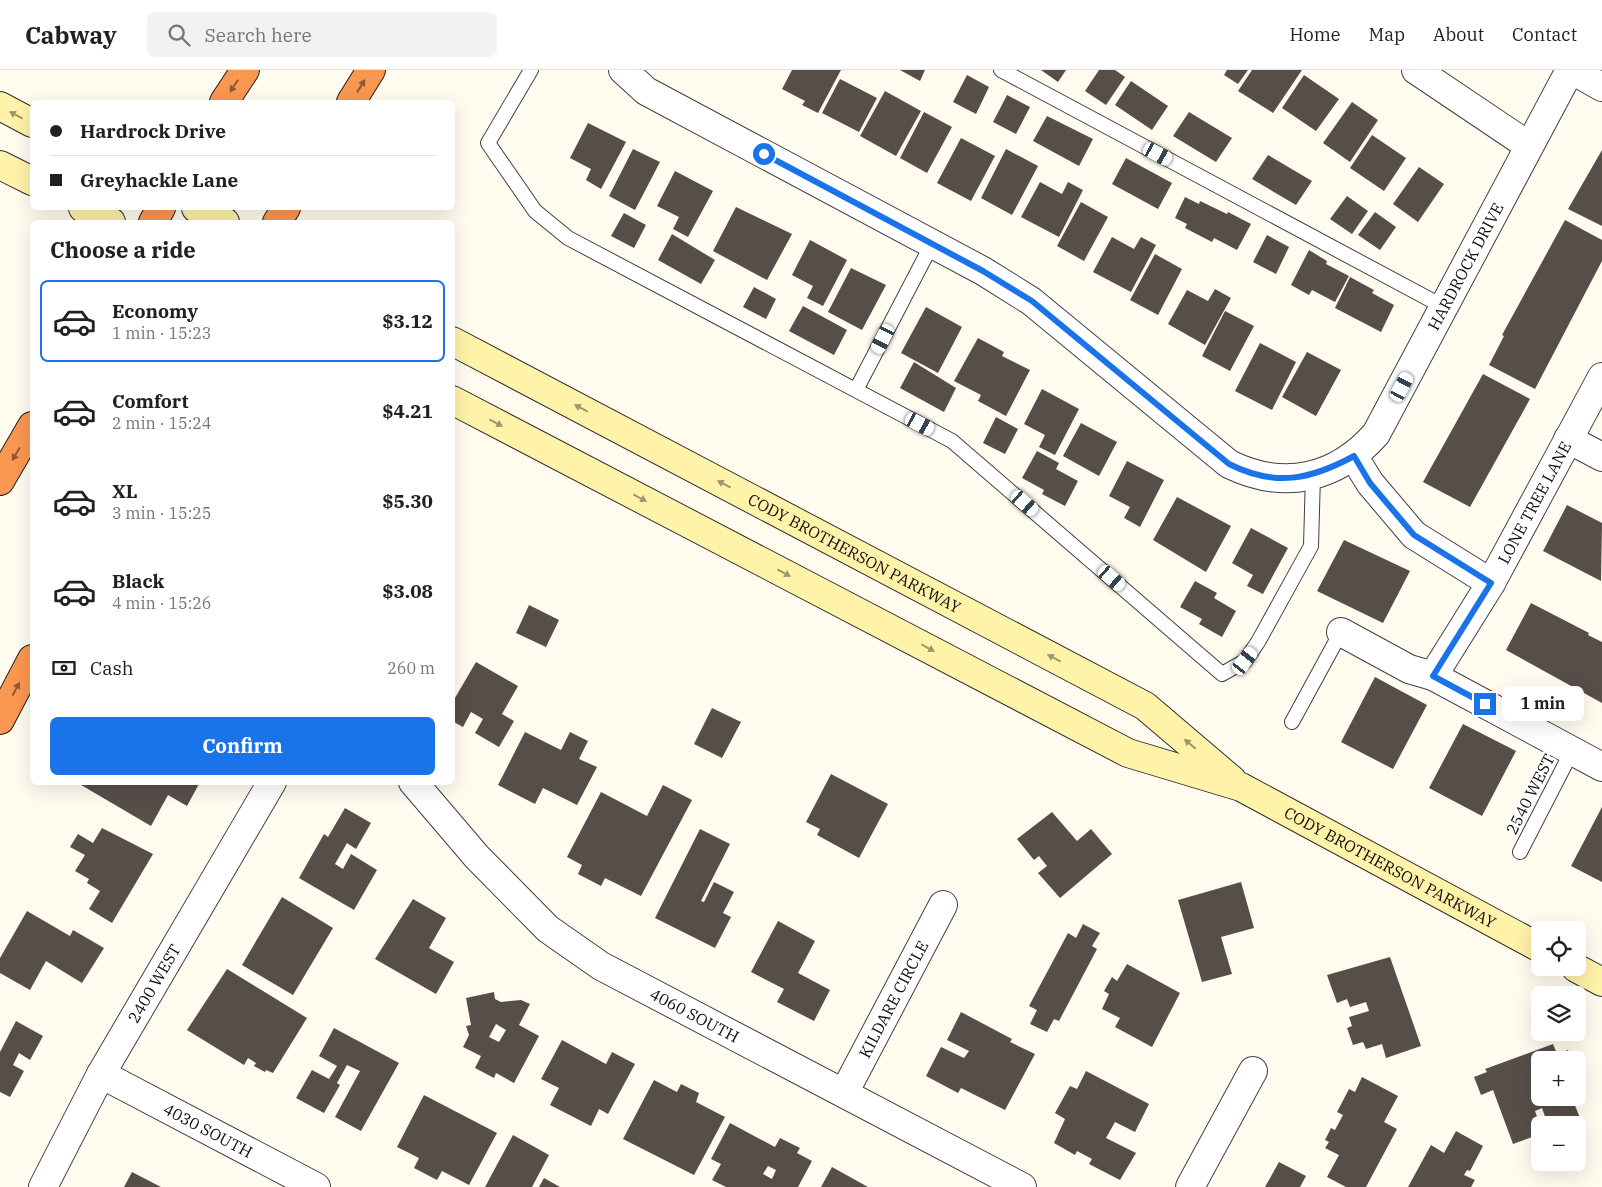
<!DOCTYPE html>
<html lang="en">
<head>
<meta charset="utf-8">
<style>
	body { margin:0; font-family:"IBM Plex Serif",serif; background:#f2f2f2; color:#202124; height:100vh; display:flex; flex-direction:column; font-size:19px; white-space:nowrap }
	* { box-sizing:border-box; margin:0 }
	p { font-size:16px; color:#757577 }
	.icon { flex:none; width:28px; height:28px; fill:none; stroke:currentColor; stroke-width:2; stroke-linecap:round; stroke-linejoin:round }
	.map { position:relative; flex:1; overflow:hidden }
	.side { position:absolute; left:30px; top:150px; width:425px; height:565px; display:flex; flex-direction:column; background:#fff; border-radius:8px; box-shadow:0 5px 20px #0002 }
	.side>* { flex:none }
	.banner { position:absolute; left:30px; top:30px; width:425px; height:110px; border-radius:8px; box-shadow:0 5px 20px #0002; display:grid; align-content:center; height:110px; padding:0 20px; background:#fff }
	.controls { position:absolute; left:1531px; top:851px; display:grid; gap:10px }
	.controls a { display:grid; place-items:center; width:55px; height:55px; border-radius:8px; background:#fff; box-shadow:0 5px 20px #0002; font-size:25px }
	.end { position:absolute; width:22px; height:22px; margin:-11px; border:6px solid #1a73e8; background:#fff; box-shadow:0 0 0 2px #fff }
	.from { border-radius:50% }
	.bubble { position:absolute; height:35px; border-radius:8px; background:#fff; box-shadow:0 5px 20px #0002; font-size:16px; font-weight:800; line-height:35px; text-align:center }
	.car { position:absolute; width:15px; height:30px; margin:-15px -8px; border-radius:6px; box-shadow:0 0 4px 1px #0007; background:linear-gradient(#fff 24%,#345 0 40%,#fff 0 76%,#345 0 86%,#fff 0) }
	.banner b { display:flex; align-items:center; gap:18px; height:48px; font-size:19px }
	.banner b+b { border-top:1px solid #e0e0e0 }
	.banner i { width:12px; height:12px; background:#202124 }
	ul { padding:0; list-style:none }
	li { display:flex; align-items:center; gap:15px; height:82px; margin:0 10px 8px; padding:0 10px; border:2px solid transparent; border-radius:8px }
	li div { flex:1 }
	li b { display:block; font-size:19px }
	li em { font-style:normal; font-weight:800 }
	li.current { border-color:#1a73e8 }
	li>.icon { width:45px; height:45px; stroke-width:1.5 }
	h2 { padding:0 20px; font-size:22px; line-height:60px }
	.pay { display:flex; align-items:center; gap:12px; height:55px; padding:0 20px; font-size:19px }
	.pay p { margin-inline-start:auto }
	.cta { display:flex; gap:10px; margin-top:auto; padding:10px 20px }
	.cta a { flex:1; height:58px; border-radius:8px; background:#1a73e8; color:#fff; font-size:20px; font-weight:800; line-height:58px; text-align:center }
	header { display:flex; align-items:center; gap:30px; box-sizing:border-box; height:70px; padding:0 25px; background:#fff; border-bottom:1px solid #e0e0e0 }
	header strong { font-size:24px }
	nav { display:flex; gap:28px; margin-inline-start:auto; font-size:18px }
	.search { width:350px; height:45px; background:#f2f2f2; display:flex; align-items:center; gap:12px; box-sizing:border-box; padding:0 18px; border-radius:8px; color:#757577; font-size:19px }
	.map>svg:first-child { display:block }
</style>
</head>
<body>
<header>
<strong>Cabway</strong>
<div class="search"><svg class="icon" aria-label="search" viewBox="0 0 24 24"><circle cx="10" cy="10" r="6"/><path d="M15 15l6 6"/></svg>Search here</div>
<nav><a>Home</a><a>Map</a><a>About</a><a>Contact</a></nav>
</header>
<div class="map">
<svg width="1602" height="1117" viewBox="0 0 1602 1117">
	<rect width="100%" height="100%" fill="#fffbee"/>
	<!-- building -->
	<path fill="#574e4a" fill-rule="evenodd" d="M792,0H841L818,43L802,35L805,31L782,19Z
		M900,0H925L920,11Z
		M1041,0H1066L1058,12Z
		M1099,0H1115L1125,7L1106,35L1085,21Z
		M1227,0H1248L1238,14L1224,5Z
		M1252,0H1302L1273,43L1238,21Z
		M967,5L989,17L976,44L953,32Z
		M1304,5L1339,29L1316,61L1282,38Z
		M840,9L877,28L859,62L822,43Z
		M1131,11L1168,36L1152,60L1115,35Z
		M885,21L921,41L896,86L860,66Z
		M1007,25L1030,37L1016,64L993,52Z
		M1352,32L1378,50L1350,92L1323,73Z
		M924,42L952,57L927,103L900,88Z
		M1189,42L1232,68L1216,92L1173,66Z
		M1047,46L1093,69L1079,96L1033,71Z
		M588,53L626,72L601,119L586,110L591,99L570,88Z
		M1372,65L1406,88L1384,121L1350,98Z
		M961,68L995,86L971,131L937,113Z
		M633,79L660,92L635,140L609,126Z
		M1006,79L1038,96L1012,145L981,128Z
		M1602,80V156L1568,139Z
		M1268,85L1312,111L1296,135L1252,109Z
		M1126,88L1172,113L1158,139L1112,114Z
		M1419,97L1444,114L1418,152L1393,134Z
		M675,101L713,121L688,167L673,159L679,147L657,136Z
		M1040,112L1062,124L1068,112L1083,120L1059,167L1021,147Z
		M1347,126L1368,141L1352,164L1330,149Z
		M1185,127L1199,134L1200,131L1227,144L1228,142L1251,154L1237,180L1214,168L1212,172L1185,158L1187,154L1175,148Z
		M1081,132L1108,147L1084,191L1057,176Z
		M736,137L792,164L767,210L713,181Z
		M1375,142L1396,157L1380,180L1358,165Z
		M624,143L646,155L634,178L611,166Z
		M1565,150L1602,170V191L1535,319L1489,295L1504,266L1502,265Z
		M672,164L715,190L701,214L658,190Z
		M1267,165L1289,177L1276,204L1253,192Z
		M1112,167L1134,179L1141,167L1156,175L1131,222L1093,202Z
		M810,170L847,190L823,236L807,228L813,216L792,205Z
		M1309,180L1327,191L1326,194L1349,206L1335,232L1312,220L1309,225L1291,215Z
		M1155,184L1182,199L1158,245L1130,230Z
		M851,198L886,215L862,260L828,242Z
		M1350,207L1374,220L1372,223L1394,235L1381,262L1335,238Z
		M754,217L776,229L766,249L743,237Z
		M1215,219L1231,228L1205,275L1168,254L1187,220L1208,231Z
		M803,236L847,260L834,285L789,261Z
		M926,237L962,257L938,303L901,283Z
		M1225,241L1254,256L1230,301L1202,286Z
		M978,268L1004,282L1002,286L1030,300L1006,346L978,331L981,325L954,311Z
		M1260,273L1296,292L1272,340L1235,321Z
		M1307,282L1341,300L1316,346L1282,327Z
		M914,292L956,318L944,342L900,318Z
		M1483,304L1530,329L1470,437L1423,412Z
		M1042,319L1079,339L1055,385L1039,377L1045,365L1024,354Z
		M996,347L1018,359L1005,384L983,373Z
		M1081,353L1117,372L1099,406L1063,386Z
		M1037,381L1059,393L1056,399L1078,411L1065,436L1042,424L1044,420L1022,408Z
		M1127,391L1164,410L1140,457L1124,448L1130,437L1109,426Z
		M1177,427L1231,456L1206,502L1153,470Z
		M1567,435L1602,453L1601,511L1543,481Z
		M1251,458L1288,478L1263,524L1247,516L1253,505L1232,493Z
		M1344,470L1410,501L1383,553L1317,521Z
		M1195,511L1217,523L1214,528L1236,541L1222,567L1199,554L1202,549L1180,537Z
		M1531,533L1589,563L1588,565L1602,572V633L1506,580Z
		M529,535L559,550L546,577L516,563Z
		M476,592L518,616L502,644L514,651L499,677L475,663L483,649L471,642L463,657L452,651V633Z
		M1375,607L1427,635L1393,699L1341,672Z
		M712,638L741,652L722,688L694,674Z
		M1463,654L1516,681L1482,746L1429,718Z
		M525,662L561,680L570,662L588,671L579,689L597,697L577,735L543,718L535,734L498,715Z
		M831,704L888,734L859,788L817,765L820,759L806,752Z
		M76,712H200L187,736L168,725L151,756Z
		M663,715L692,730L641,826L605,808L601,816L578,804L582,795L567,787L601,722L647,746Z
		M1602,737V812L1571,796Z
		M345,738L371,753L356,779L347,773L335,794L343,799L351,784L377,800L354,840L299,808L324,764L328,767Z
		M1052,742L1077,771L1091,759L1112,784L1060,828L1038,803L1047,796L1039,786L1034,790L1017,769Z
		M102,758L153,784L112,853L89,839L100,821L87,813L89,809L75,801L85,785L70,777L78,764L93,773Z
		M700,759L730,774L701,831L704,832L714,812L734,822L723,843L731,847L715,878L655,848Z
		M1241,812L1254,858L1221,867L1232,904L1202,912L1178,830Z
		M282,827L333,858L293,925L242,895Z
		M413,829L446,848L429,878L454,892L436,924L375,889Z
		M27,841L70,866L73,860L104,878L82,913L46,891L30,920L0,903V888Z
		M778,851L815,871L798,903L830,920L814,951L777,932L784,919L751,902Z
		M1083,854L1100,863L1092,876L1097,879L1059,951L1054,949L1047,962L1030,954L1037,940L1029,936L1068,863L1076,868Z
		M1390,887L1421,976L1386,988L1382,974L1366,979L1363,972L1353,975L1347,958L1352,956L1349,947L1369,941L1366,932L1350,937L1347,929L1337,933L1327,905Z
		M1127,894L1180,923L1152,977L1115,957L1120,948L1102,939L1109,924L1104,921L1112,907L1117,911Z
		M227,899L307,948L273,1003L266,1000L265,1002L254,996L256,993L248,988L244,995L187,960Z
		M494,922L495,929L501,932L521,930L530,934L519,955L539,966L514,1013L496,1003L494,1008L475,998L481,986L463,977L469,965L466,956L471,955L466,928ZM496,954L506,960L499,972L489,967Z
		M961,942L1012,969L1010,972L1035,984L1005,1040L961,1018L958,1023L926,1006L941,977L964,988L969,981L947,970Z
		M16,951L43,966L30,990L19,983L13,995L24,1001L10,1027L0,1022V982Z
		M334,958L399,993L361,1061L335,1047L360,1001L347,995L337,1013L340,1015L324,1043L296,1028L312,1000L329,1009L337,996L319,986Z
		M562,970L606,994L612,982L635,994L608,1044L599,1039L591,1056L550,1035L559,1018L541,1009Z
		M1553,974L1557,984L1568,980L1571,990H1540V1028H1572L1580,1048L1561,1055H1548L1542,1038L1535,1041L1540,1055V1064L1513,1074L1493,1020L1481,1025L1474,1007L1487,1002L1485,999Z
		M1086,1001L1149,1034L1135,1062L1115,1052L1106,1068L1136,1083L1120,1110L1089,1094L1092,1089L1077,1081L1075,1085L1054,1073L1065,1049L1055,1043L1070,1016L1077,1019Z
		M1362,1007L1398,1026L1384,1052L1397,1059L1366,1117H1346L1327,1107L1339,1085L1325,1078L1329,1072L1325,1070L1331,1058L1335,1060L1343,1045L1337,1042L1349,1019L1355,1022Z
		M654,1010L677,1022L681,1014L699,1023L696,1032L725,1047L694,1105L623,1069Z
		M424,1025L497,1063L469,1115L442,1101L437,1110L414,1098L419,1088L397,1077Z
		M730,1053L775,1077L780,1068L800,1078L797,1083L812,1091L798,1117H726L712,1110L721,1094L711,1089ZM768,1096L776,1100L772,1109L763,1104Z
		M1456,1061L1483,1076L1470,1101L1467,1100L1464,1105L1475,1110L1471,1117H1408L1431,1075L1444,1083Z
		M513,1065L549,1085L532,1117H485Z
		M1279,1092L1306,1106L1300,1117H1265Z
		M832,1097L868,1117H821Z
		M132,1102L161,1117H124Z
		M544,1108L560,1117H539Z"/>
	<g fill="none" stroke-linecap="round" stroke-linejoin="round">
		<!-- service casing -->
		<g stroke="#414141" stroke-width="16">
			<path id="service" d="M531,0L488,73L535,141L568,168L952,371L1222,604L1245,591L1258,572L1311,476L1313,405
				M1001,0L1444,237
				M856,320L932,174
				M1292,652L1341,562
				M1520,782L1572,681"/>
		</g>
		<!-- minor casing -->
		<g stroke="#414141" stroke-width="30">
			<g id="minor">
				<path id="s1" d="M623,0L646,21L983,201L1031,231L1229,394C1284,421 1336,409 1376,364L1570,0"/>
				<path d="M1416,0L1529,76"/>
				<path d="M1572,0L1602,17"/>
				<path d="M1568,369L1602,387"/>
				<path d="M1354,387L1370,413L1414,465L1491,513"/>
				<path d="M1341,562L1409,599L1433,606L1602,697"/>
				<path id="s2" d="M1433,606L1491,513L1602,307"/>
				<path id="s3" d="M413,712L477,787L548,859L601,896L1022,1117"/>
				<path id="s4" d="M101,1004L316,1117"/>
				<path id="s5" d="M844,1023L943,835"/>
				<path id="s6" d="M43,1117L101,1004L272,712"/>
				<path d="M1190,1117L1253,1001"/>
			</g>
		</g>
		<!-- secondary casing -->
		<g stroke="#303030" stroke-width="30">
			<g id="secondary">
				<path d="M0,36L32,53"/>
				<path d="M0,95L32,111"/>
				<path d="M83,138L111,152"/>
				<path d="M196,138L225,152"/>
				<path id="s7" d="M452,271L1145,636L1232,710"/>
				<path id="s8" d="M452,330L1128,683L1241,717L1540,878"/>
				<path d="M1576,898L1602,912"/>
			</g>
		</g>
		<!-- motorway casing -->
		<g stroke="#1f1f1f" stroke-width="30">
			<path id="motorway" d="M224,32L245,0
				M351,32L371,0
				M153,152L161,138
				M277,152L286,138
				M0,411L32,356
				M0,650L32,589"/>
		</g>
		<!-- service -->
		<use href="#service" stroke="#fff" stroke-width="14"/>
		<!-- minor -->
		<use href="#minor" stroke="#fff" stroke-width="28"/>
		<!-- secondary -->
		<use href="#secondary" stroke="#fff2a9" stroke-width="28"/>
		<!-- motorway -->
		<use href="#motorway" stroke="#fa9751" stroke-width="28"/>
	</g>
	<!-- one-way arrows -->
	<defs><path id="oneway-solid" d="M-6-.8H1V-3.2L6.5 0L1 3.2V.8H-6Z" transform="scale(1.25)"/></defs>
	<g fill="#905933">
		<use href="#oneway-solid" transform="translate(234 16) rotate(123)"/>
		<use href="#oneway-solid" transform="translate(361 16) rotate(-58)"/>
		<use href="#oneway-solid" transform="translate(16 384) rotate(121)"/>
		<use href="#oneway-solid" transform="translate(16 619) rotate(-62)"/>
	</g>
	<g fill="#9f976b">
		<use href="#oneway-solid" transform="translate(16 45) rotate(-152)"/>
		<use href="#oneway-solid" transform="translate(581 338) rotate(-152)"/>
		<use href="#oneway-solid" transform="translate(496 353) rotate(28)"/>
		<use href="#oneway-solid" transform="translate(724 414) rotate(-152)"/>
		<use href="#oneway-solid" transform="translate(640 428) rotate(28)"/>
		<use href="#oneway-solid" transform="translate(784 503) rotate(28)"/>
		<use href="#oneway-solid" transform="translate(928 578) rotate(28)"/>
		<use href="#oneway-solid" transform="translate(1054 588) rotate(-152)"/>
		<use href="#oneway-solid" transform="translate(1190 674) rotate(-140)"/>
	</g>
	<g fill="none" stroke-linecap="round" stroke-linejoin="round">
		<!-- route -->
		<path stroke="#1a73e8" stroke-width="6" d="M764,84L983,201L1032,231L1229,394C1275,417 1310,410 1354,386L1370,413L1414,465L1491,513L1433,606L1485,634"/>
	</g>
	<g text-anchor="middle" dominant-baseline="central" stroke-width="5" stroke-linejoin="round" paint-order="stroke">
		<!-- street labels -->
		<g font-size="16" fill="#0e0e0e" stroke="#fff">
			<text stroke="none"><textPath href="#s1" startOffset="1079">HARDROCK DRIVE</textPath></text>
			<text stroke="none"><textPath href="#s2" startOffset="201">LONE TREE LANE</textPath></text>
			<text stroke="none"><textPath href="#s7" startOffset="455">CODY BROTHERSON PARKWAY</textPath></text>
			<text transform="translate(1530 724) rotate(-63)">2540 WEST</text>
			<text stroke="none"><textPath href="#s8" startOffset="1050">CODY BROTHERSON PARKWAY</textPath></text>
			<text stroke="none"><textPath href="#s6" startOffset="232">2400 WEST</textPath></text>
			<text stroke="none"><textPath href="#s5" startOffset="106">KILDARE CIRCLE</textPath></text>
			<text stroke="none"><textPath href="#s3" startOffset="370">4060 SOUTH</textPath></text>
			<text stroke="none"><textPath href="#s4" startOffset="121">4030 SOUTH</textPath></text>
		</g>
	</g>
</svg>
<div class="controls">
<a><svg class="icon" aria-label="locate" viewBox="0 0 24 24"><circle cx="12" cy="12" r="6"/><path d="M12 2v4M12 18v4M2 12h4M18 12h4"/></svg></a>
<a><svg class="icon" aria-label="layers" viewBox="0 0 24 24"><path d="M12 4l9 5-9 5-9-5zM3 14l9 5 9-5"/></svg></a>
<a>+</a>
<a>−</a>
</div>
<i class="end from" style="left:764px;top:84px"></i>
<i class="end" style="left:1485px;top:634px"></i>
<div class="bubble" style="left:1502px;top:616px;width:82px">1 min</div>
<i class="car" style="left:1158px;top:84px;rotate:118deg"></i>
<i class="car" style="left:883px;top:269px;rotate:207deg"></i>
<i class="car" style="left:1402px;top:317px;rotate:28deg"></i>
<i class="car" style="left:920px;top:354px;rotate:118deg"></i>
<i class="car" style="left:1025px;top:433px;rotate:131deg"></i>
<i class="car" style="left:1112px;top:508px;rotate:131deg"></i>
<i class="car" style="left:1245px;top:591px;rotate:37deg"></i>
<div class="banner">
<b><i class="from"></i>Hardrock Drive</b>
<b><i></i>Greyhackle Lane</b>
</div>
<section class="side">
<h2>Choose a ride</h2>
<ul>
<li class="current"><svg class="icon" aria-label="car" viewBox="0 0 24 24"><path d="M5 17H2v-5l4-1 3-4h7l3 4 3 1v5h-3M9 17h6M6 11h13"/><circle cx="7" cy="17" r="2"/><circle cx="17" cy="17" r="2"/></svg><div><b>Economy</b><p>1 min · 15:23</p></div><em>$3.12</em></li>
<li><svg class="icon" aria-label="car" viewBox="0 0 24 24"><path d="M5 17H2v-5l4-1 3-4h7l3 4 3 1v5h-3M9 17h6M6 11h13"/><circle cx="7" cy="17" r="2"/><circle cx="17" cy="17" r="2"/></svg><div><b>Comfort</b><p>2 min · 15:24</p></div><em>$4.21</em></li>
<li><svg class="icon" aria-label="car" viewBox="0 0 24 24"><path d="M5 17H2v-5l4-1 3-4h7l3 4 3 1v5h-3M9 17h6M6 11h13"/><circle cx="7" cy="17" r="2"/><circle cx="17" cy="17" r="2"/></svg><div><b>XL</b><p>3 min · 15:25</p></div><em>$5.30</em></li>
<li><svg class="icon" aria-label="car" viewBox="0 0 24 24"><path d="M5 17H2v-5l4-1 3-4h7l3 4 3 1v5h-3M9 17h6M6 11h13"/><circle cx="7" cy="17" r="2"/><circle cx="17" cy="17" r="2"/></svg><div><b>Black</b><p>4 min · 15:26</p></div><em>$3.08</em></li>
</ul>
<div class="pay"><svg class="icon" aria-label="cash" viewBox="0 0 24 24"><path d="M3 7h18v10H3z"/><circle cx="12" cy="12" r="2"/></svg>Cash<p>260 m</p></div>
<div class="cta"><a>Confirm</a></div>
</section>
</div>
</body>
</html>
